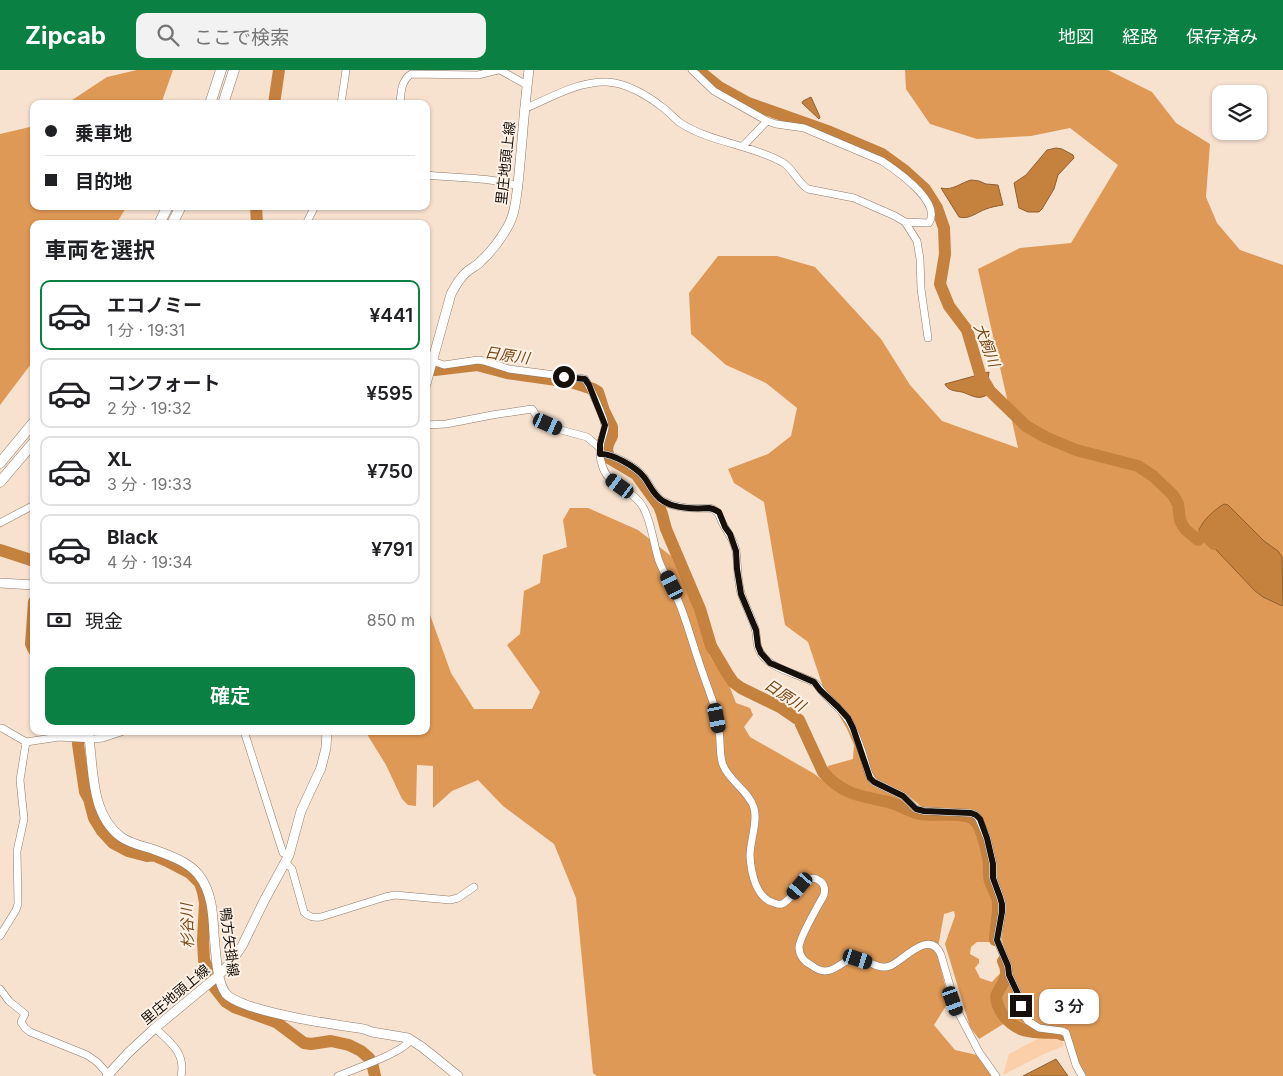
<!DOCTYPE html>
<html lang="ja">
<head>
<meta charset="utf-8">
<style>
	body { margin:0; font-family:Inter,"Noto Sans JP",sans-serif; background:#f2f2f2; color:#202124; height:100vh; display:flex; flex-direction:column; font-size:19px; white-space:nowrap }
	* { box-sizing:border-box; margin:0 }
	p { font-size:16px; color:#757577 }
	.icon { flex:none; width:28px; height:28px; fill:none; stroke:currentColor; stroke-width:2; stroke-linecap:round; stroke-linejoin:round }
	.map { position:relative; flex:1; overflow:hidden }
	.drawer { position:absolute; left:30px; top:150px; width:400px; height:515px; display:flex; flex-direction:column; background:#fff; border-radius:10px; box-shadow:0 1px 4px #0004 }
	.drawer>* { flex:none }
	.guide { position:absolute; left:30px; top:30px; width:400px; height:110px; border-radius:10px; box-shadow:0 1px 4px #0004; display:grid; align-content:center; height:110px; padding:0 15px; background:#fff }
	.controls { position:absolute; left:1212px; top:15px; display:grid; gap:10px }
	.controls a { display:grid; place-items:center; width:55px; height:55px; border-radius:10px; background:#fff; box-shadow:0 1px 4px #0004; font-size:25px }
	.end { position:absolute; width:22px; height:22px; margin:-11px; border:6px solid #17100a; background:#fff; box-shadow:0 0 0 2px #fff }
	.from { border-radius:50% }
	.bubble { position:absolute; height:35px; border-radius:10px; background:#fff; box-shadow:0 1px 4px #0004; font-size:16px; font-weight:600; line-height:35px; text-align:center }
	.car { position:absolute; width:15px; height:30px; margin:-15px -8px; border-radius:6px; box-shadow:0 0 4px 1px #0007; background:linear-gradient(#222 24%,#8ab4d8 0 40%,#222 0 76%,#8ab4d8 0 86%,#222 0) }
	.guide b { display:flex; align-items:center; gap:18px; height:48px; font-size:19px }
	.guide b+b { border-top:1px solid #e0e0e0 }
	.guide i { width:12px; height:12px; background:#202124 }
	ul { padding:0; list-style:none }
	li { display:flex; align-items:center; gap:15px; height:70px; margin:0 10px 8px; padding:0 5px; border:2px solid #e0e0e0; border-radius:10px }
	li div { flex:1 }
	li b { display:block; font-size:19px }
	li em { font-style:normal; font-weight:600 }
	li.current { border-color:#0b8043 }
	li>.icon { width:45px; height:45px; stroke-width:1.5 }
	h2 { padding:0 15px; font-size:22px; line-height:60px }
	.pay { display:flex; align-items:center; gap:12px; height:55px; padding:0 15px; font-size:19px }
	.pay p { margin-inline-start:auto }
	.action { display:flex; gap:10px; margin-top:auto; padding:10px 15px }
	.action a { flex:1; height:58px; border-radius:10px; background:#0b8043; color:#fff; font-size:20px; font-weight:600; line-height:58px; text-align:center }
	header { display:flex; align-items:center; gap:30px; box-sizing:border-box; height:70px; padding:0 25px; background:#0b8043; color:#fff }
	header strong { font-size:24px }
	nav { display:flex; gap:28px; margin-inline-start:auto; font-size:18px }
	.search { width:350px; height:45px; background:#f2f2f2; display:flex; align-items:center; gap:12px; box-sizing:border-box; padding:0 18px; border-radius:10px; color:#757577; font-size:19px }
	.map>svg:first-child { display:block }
</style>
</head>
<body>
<header>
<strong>Zipcab</strong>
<div class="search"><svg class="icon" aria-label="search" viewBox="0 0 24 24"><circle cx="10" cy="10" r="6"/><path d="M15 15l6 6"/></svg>ここで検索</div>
<nav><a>地図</a><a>経路</a><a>保存済み</a></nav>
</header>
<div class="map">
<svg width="1283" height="1006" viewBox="0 0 1283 1006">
	<rect width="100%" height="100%" fill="#f7e2d0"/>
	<!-- green -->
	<path fill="#fbcfa9" d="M1041,967L1062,969L1064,976L1046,983L1003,1005L1009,984Z"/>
	<!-- forest -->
	<path fill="#df9956" d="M137,0H173L161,34H66L107,7Z
		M905,0H1108L1152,22L1176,53L1210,74L1206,127L1217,153L1240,180L1283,195V1006H1083L1067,963L1043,959H1033L1015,954L1007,945L999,929L1008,912L1010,895L1002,870L1004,829L997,809L995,792L990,767L982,747L976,741L922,737L906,724L875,709L871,703L856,657L823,617L808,572L785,555L764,432L734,413L728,399L768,384L791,366L797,338L766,313L726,295L691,264L689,223L718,186H777L815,197L881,269L910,315L942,351L1018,378L978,199L1020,178L1071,173L1118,95L1070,58L1031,66L977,69L930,54L906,19Z
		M34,56V136H127L116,154H34V290L0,335V64Z
		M570,438H588L638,460L671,486L695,540L709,585L729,615L736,633L750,638L753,645L744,657L750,667L813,703L840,723L895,737L918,746L963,749L971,751L977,758L986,794L987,809L996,835L991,872H977L971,877L970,884L979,889V893L975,898L980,908L992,912L1003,900V909L993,924V933L1005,953L979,969L970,957L945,874L955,846L954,841L944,844L937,883L949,931L934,955L955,980L977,985L992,1006H597L593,1003L576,828L554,774L503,736L478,710L452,721L433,738V696L417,695L416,736L408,735L402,729L386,695L365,661H426V618L428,602L426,599V542H429L451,603L474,639H532L540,622L507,575L520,564L524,521L540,513L543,485L567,477L563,450Z
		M835,638L846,651L860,686L867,708L905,731L911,738L890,729L857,723L840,713L826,701L828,696L853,689L854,675L847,659Z"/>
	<!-- water -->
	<path fill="#c5813e" stroke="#915f2e" d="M811,27L820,47L819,49L802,33L803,31Z
		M1056,78L1062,79L1073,85L1074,88L1058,105L1054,119L1042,139L1039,142H1028L1019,138L1014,113L1026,105L1047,80Z
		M971,110L979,111L986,114L998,115L1003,135C997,136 991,137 986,139C977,142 969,150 959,147L941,118C953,121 960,113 971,110Z
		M989,302L988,309L991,320C989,322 987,325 985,326C977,330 969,324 962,322C956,321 951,321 947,317C946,316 945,315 945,314Z
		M1224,434L1228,435L1264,471L1278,481L1282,487L1283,534L1282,536L1263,527L1255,521L1201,464L1199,460C1203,450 1214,440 1224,434Z
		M1056,989L1068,1006H1023Z"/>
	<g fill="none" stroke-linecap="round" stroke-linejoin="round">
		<!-- river -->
		<path stroke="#c5813e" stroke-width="12" d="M698,0L719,17L748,33L830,62L882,84L904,100L925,119L937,138L944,158L945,184L940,214L949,236L967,260L980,304L990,321L1026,356L1045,367L1076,380L1138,396L1153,406L1173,425L1178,434L1180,450L1183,456L1186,460L1198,470L1204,464L1214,474
			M274,34L279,0
			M256,136L257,154
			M426,297L430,299L435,300L477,295L507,303L571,312L593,319L598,322L604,341L612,357V366L608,374L607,380L609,388L636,404L659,436L662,444L666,459L700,539L711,576L727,603L733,612L741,618L780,637L799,650L823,702C841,723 858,726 884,731C897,733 907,741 920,744C933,746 964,742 973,749C982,755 988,785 989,795C989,800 988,806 990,811C992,818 997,824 998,832C999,845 995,858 995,870
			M0,480L34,491
			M34,532L31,574L34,580
			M80,661L78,674L85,722L89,729L94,748L102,761L113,773L128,781L147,786L153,785L167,791L190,803L200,813L203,822L205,833L203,870L204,890L215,918L226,932L234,937L276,952L304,973L311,974L331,971L349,975L361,981L369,988L373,997L375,1006
			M1003,891C1011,908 1002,912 996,926C996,933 999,939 1003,945C1019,965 1035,962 1058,963L1063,965"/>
		<!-- minor casing -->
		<g stroke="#8e7b6b" stroke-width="8">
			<path id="minor" d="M500,0L527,15
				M692,0L714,21L767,51L776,54L804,58L882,91C897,101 942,132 929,153L905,152
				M341,34L346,0
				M400,34C401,22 401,11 411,4L478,5L498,0
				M524,39C550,28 578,11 607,12C626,13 647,25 662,37C668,41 673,47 679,52C710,73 750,74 782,92C792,97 797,112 808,119L854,128L895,146L905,152L917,171L920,189L921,219L928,268
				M743,76L767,51
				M426,105C456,108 490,107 517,116
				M306,154L315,136
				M426,289L444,295L478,290L484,291L509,299L585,309C590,317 606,350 605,358C604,363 602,368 601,372C599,381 600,390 603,398C610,417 634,420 643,437C652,453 653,473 659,491C664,504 672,516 677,528C686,548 691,569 698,589C703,605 709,620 714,635C716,644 718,652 719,661C721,672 719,685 723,695C729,711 749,721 754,738C758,752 750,771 750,786C751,803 756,828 774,833C777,834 778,835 782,834C794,830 804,799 820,811C825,815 825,819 824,825C818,836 800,866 799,877C799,885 804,892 811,895C815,898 820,901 825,901C836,901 843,890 853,889C865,887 878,901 890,896C904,890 930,858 941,885L957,940L979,982L996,1006
				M426,355L446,354L492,345L532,339L536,345L547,354L561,360L587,367L600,378
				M600,384C612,383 636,397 644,407C650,415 654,426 663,431C677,439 694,439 709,438C719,440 719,446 723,454C728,463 734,470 736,481C738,495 737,509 741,523C745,535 751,546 755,558C757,564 756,571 758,577C764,596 788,601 804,608C809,610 814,611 817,615C828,631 846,641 853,659C857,668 861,678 864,688C867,697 867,705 874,712L903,726L916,739L924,741L971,743L976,745L979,749L987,768L993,794V808L1000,827L1002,834V842L997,870L1008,896L1009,905L1018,924L1024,946L1028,951L1039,958L1062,961L1066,963L1076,995L1082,1006
				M0,453L34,435
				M0,658H2L26,672L59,667L93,669L103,668L124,661
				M244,661L283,783L289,785
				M285,792L292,799L304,842C309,847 313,848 321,847L385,827L395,825L450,830L458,828L474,817
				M0,866L16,840L18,834L17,781L24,749L20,710L26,672
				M0,919L9,931L25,944L21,952L25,958L30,962L87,985L97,992L108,1004
				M155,958C170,972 186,983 181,1006
				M338,1006C356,998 400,984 411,970"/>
		</g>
		<!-- major casing -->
		<g stroke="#8e7b6b" stroke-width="10">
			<path id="major" d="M426,314L451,224C456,215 460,207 469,200C473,197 478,195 481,191C491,182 500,170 507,158C515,145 516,129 518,114C522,76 524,38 529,0
				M0,513L34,515
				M88,661C94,696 89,743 121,767C129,773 142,776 152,779C168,785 187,791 198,804C212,821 213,844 214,865C216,881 216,911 226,924C232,930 242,933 249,936C287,948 325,953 364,959L372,962L408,968L422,977L458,1006
				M107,1006L129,982L155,958L219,905L231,892L242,876L264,831L289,785L301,741L321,698L326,678L327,661"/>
		</g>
		<!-- highway casing -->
		<g stroke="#8e7b6b" stroke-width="11">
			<path id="highway" d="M210,34L221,0
				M223,34L234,0
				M159,154L168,136
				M172,154L181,136
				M0,393L34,352
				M0,412L34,372"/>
		</g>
		<!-- minor -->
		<use href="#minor" stroke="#fff" stroke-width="7"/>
		<!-- major -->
		<use href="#major" stroke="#fff" stroke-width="9"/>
		<!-- highway -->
		<use href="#highway" stroke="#fff" stroke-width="10"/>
	</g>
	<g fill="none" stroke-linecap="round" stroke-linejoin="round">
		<!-- route -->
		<path stroke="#17100a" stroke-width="6" d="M564,307L585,309L589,315L605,355L600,374V384C612,383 636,397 644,407C650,415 654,426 663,431C676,439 694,439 709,438L713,439L719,442L725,457L730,464L736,481L737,499L741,524L756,560L758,576L761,583L770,593L814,612L820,620L838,637L848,648L853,658L870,708L874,712L903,726L916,739L924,741L971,743L976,745L980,749L987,768L993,794V808L1000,827L1002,834V842L997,870L1008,896L1009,905L1018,924L1021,936"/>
	</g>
	<g text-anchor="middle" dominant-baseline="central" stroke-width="4" stroke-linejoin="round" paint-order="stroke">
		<!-- street labels -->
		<g font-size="14" fill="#17100a" stroke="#fef1e6">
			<text transform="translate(505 93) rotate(-84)">里庄地頭上線</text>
			<text transform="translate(230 872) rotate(83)">鴨方矢掛線</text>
			<text transform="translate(175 924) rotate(-40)">里庄地頭上線</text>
		</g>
		<!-- water labels -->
		<g font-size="15" font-style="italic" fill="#764817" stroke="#fef1e6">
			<text transform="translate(987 275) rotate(69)">犬飼川</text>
			<text transform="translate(507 285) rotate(8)">日原川</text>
			<text transform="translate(785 625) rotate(33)">日原川</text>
			<text transform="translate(187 856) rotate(-92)">杉谷川</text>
		</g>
	</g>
</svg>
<div class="controls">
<a><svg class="icon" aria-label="layers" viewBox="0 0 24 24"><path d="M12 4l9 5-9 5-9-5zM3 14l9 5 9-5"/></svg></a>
</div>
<i class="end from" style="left:564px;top:307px"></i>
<i class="end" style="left:1021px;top:936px"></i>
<div class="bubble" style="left:1039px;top:919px;width:60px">3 分</div>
<i class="car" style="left:548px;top:354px;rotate:114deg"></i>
<i class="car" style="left:620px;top:416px;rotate:306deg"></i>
<i class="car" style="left:672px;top:515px;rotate:333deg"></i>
<i class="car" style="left:717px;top:648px;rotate:169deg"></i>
<i class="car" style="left:800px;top:816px;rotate:221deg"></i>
<i class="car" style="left:858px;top:889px;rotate:108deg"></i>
<i class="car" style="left:953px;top:931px;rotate:160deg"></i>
<div class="guide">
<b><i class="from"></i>乗車地</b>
<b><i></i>目的地</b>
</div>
<section class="drawer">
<h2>車両を選択</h2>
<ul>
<li class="current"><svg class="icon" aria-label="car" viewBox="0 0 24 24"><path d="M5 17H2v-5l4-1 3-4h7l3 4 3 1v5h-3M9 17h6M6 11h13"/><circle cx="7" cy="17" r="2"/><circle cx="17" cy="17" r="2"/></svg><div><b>エコノミー</b><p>1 分 · 19:31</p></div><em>¥441</em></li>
<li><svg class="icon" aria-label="car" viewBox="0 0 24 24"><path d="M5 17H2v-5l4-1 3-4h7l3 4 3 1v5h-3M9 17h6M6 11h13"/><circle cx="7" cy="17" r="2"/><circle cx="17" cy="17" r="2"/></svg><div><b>コンフォート</b><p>2 分 · 19:32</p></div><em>¥595</em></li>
<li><svg class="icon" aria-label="car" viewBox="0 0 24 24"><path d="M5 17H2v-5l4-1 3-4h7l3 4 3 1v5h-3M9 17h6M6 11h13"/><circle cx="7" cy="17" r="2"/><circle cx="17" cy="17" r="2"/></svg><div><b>XL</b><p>3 分 · 19:33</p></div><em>¥750</em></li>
<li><svg class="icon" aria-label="car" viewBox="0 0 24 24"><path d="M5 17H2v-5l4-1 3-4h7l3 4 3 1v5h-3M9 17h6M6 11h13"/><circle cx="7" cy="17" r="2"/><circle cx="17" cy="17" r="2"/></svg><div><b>Black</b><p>4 分 · 19:34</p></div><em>¥791</em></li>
</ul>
<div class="pay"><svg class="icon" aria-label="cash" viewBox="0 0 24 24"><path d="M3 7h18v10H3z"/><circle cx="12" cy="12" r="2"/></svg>現金<p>850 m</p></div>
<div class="action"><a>確定</a></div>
</section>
</div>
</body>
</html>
